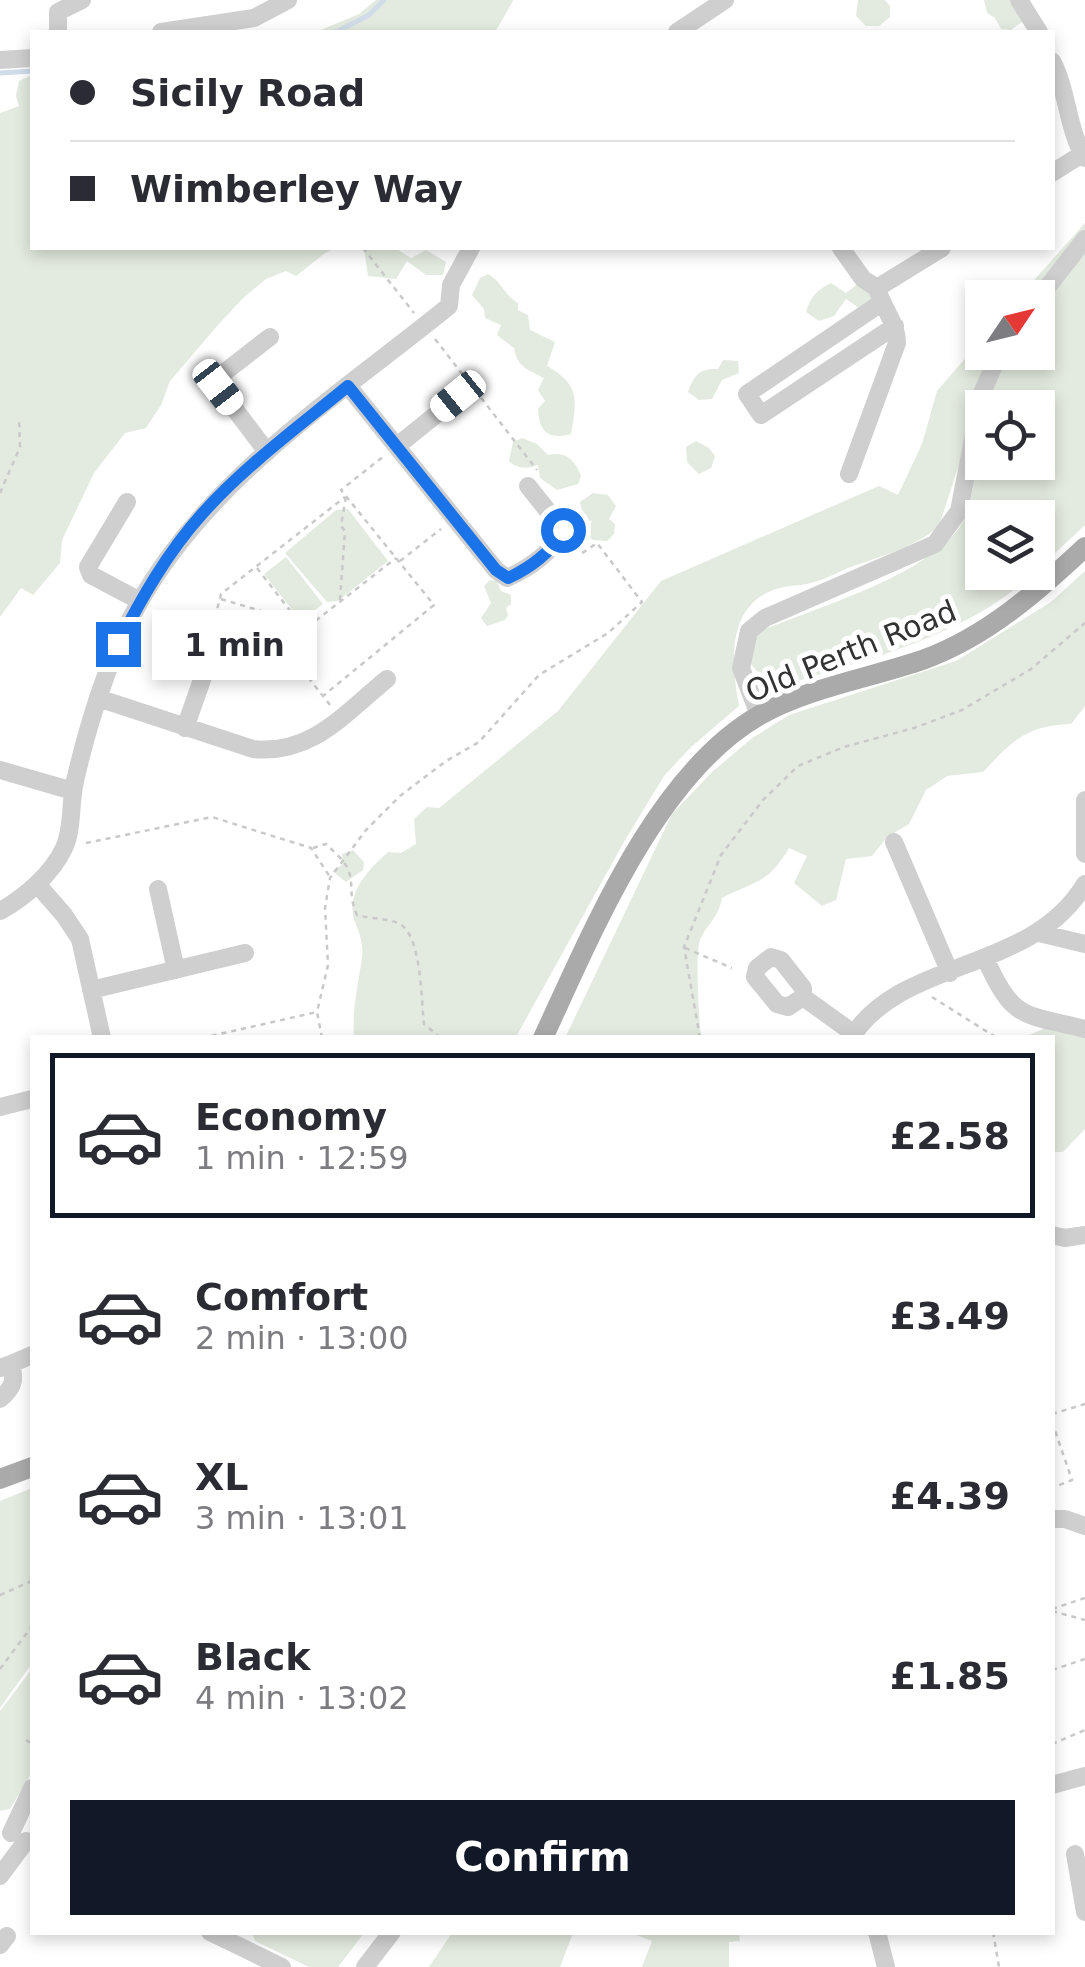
<!DOCTYPE html>
<html lang="en">
<head>
<meta charset="utf-8">
<style>
	body { margin:0; font-family:"DejaVu Sans",sans-serif; background:#f7f7f7; color:#2b2b33; height:100vh; display:flex; flex-direction:column; font-size:38px; white-space:nowrap }
	* { box-sizing:border-box; margin:0 }
	p { font-size:32px; color:#7c7c81 }
	.icon { flex:none; width:55px; height:55px; fill:none; stroke:currentColor; stroke-width:2; stroke-linecap:round; stroke-linejoin:round }
	.map { position:relative; flex:1; overflow:hidden }
	.side { position:absolute; left:30px; top:1035px; width:1025px; height:900px; display:flex; flex-direction:column; background:#fff; border-radius:0px; box-shadow:0 5px 15px #0003 }
	.side>* { flex:none }
	.top-card { position:absolute; left:30px; top:30px; width:1025px; height:220px; border-radius:0px; box-shadow:0 5px 15px #0003; display:grid; align-content:center; height:220px; padding:0 40px; background:#fff }
	.needle { width:65px; rotate:55deg }
	.buttons { position:absolute; left:965px; top:280px; display:grid; gap:20px }
	.buttons a { display:grid; place-items:center; width:90px; height:90px; border-radius:0px; background:#fff; box-shadow:0 5px 15px #0003; font-size:50px }
	.end { position:absolute; width:45px; height:45px; margin:-22px; border:12px solid #1a73e8; background:#fff; box-shadow:0 0 0 5px #fff }
	.from { border-radius:50% }
	.bubble { position:absolute; height:70px; border-radius:0px; background:#fff; box-shadow:0 5px 15px #0003; font-size:32px; font-weight:800; line-height:70px; text-align:center }
	.car { position:absolute; width:30px; height:60px; margin:-30px -15px; border-radius:12px; box-shadow:0 0 8px 2px #0007; background:linear-gradient(#fff 24%,#345 0 40%,#fff 0 76%,#345 0 86%,#fff 0) }
	.top-card b { display:flex; align-items:center; gap:35px; height:95px; font-size:38px }
	.top-card b+b { border-top:2px solid #e1e1e2 }
	.top-card i { width:25px; height:25px; background:#2b2b33 }
	ul { padding:18px 0 0; list-style:none }
	li { display:flex; align-items:center; gap:30px; height:165px; margin:0 20px 15px; padding:0 20px; border:5px solid transparent; border-radius:0px }
	li div { flex:1 }
	li b { display:block; font-size:38px }
	li em { font-style:normal; font-weight:800 }
	li.selected { border-color:#111827 }
	li>.icon { width:90px; height:90px; stroke-width:1.5 }
	.action { display:flex; gap:20px; margin-top:auto; padding:20px 40px }
	.action a { flex:1; height:115px; border-radius:0px; background:#111827; color:#fff; font-size:40px; font-weight:800; line-height:115px; text-align:center }
	.map>svg:first-child { display:block }
</style>
</head>
<body>
<div class="map">
<svg width="1085" height="1967" viewBox="0 0 1085 1967">
	<rect width="100%" height="100%" fill="#fff"/>
	<!-- green -->
	<path fill="#e3eadf" d="M376,0H513V1L495,32H316L359,14Z
		M858,0H885L890,6V17L879,26H866L856,16Z
		M984,0H1013L1023,21L1011,30L1001,29L995,18L987,13Z
		M32,75V248H337L325,253L296,276L286,271L266,279L243,298L218,325L170,381L161,405L146,428L125,433L94,473L62,540L60,563L33,595L21,588L0,617V113L19,106L16,96L19,81Z
		M1085,223V525L1038,569V518H982V572L1034,573C963,639 862,660 772,689L749,662L752,639L761,631C814,608 945,571 966,515C976,488 978,445 982,415V462H1038V408L984,407L1000,370L1011,353L1038,352V298L1019,297Z
		M364,248H395L411,258L426,250L446,262L443,275H426L407,261L396,279L368,276Z
		M488,274C502,282 504,295 518,303V310L528,315L530,330L555,342L547,366C580,385 577,399 571,434C549,440 539,432 538,409L545,401L538,390L544,378C527,369 518,368 514,348L497,335L501,325L485,318L484,309L472,295L480,278Z
		M831,283L846,293L859,283L872,292V301L859,308L846,299L834,316L819,321L806,312C810,297 818,289 831,283Z
		M982,339V352L995,353L939,526C912,549 881,556 848,568C836,573 824,580 811,583C799,586 785,585 773,590C725,608 732,667 739,706L691,747L664,776L625,840L516,1037H354C352,1009 358,985 362,958C364,943 359,933 354,919C346,892 370,868 388,852L401,853L416,844L414,819L427,807L439,808L558,711L661,581L879,486L898,495L922,444L937,391Z
		M723,360L738,361L739,373L722,380L712,399L699,400L688,392C694,375 700,368 718,369Z
		M522,438L537,444L548,455C566,451 575,460 581,476L578,484L557,490L540,478L538,465C528,469 517,469 509,461L513,442Z
		M696,441L709,448L715,456L711,468L699,474L687,462L686,447Z
		M593,493L608,495L616,506L609,519L615,524L614,534L607,541L593,540L587,535L592,521L584,519L580,502Z
		M348,509L388,561L338,601L327,602L285,553L336,510Z
		M286,557L323,604L301,621L264,574Z
		M1085,571V706L1071,724C1026,726 1013,740 983,772L947,776L926,790L909,824L887,837L872,856L846,859L836,900L822,906L794,883L807,856L789,848C768,884 755,881 722,898C719,917 707,924 700,940C695,951 699,1022 701,1037L565,1038L672,814L712,772L751,739L789,715L956,661L1051,602Z
		M490,580L497,581L501,591L511,595V604L506,608L508,615L505,620L487,626L481,618L491,603L484,586Z
		M353,850L364,862L363,870L346,882L332,871L343,864L342,854Z
		M1049,1026L1085,1036V1129L1063,1152H1053L1052,1038H1023Z
		M32,1488V1663L0,1708V1501Z
		M32,1669V1772L10,1809L0,1811V1711Z
		M252,1933V1932L364,1933L338,1967H309L255,1941Z
		M452,1933V1932L573,1933L560,1967H429Z
		M631,1933H739L740,1941L729,1942V1967H642L652,1941Z"/>
	<g fill="none" stroke-linecap="round" stroke-linejoin="round">
		<!-- stream -->
		<path stroke="#d1dcea" stroke-width="5" d="M336,32L369,15L384,0
			M0,73L32,71"/>
		<!-- path -->
		<path stroke="#c9c9c9" stroke-width="2.5" stroke-dasharray="5 5" stroke-linecap="butt" d="M363,248L414,313
			M435,339L470,384
			M475,390L537,470
			M0,493L20,447L19,419
			M400,561L441,529
			M257,568L298,621
			M221,599L298,622L302,628
			M340,600L345,531L341,526L346,496
			M215,618L221,594L345,497
			M300,633L396,558
			M296,662L322,695
			M330,705L323,696L434,605L341,490L384,456
			M86,843L212,817L311,848L330,877
			M313,848L326,844C334,852 346,861 349,872C354,888 348,894 357,915C370,919 386,918 398,923C422,933 421,1000 424,1024L441,1038
			M685,948L732,968
			M932,997L997,1038
			M202,1038L317,1012
			M322,1038L317,1012L328,965L325,908L330,878L366,830L400,796L446,761L479,742L539,675L608,633L642,602L597,543L581,554L573,544
			M493,1038H517
			M700,1038L684,947L721,855L763,800L798,766L844,747L914,728L962,710L1031,669L1085,623
			M1052,1414L1085,1404
			M1052,1422L1072,1480L1052,1488
			M0,1595L32,1581
			M1052,1609L1085,1598
			M1052,1611L1085,1620
			M0,1669L32,1626
			M1052,1670L1085,1659
			M26,1740L32,1744
			M1052,1744L1085,1730
			M993,1932L999,1967"/>
		<!-- minor -->
		<path stroke="#cfcfcf" stroke-width="18" d="M1019,0L1039,32
			M58,32V12L82,0
			M161,32L254,18L288,0
			M677,32L725,0
			M0,60L32,58
			M1052,61C1068,91 1067,129 1085,158
			M1052,173L1082,154
			M841,248L863,279L877,288L942,248
			M1038,299L1085,239
			M881,303L747,394L761,415L895,326
			M348,386L496,570L507,578C528,569 554,551 563,530L528,486
			M397,446L458,397
			M267,452L218,387L221,375L270,337
			M849,474L897,343C897,322 882,308 877,288
			M127,502L88,567L91,575L140,601
			M98,698L253,749C312,755 344,714 387,679
			M759,715L741,668L749,631L765,618L935,544L959,511L982,393L1000,352
			M185,728L216,640L230,631L288,649
			M0,770L73,791
			M1085,800V854
			M894,842L950,973
			M37,884L64,915L80,939L102,1038
			M158,889L176,970
			M0,911C24,898 52,874 64,848C73,830 70,801 75,781C89,720 108,658 139,603C210,477 338,396 449,306L451,285L471,248
			M1039,933L1085,944
			M985,958C1014,1021 1021,1013 1085,1029
			M91,990L245,953
			M803,997L788,1007L777,1004L755,977L757,968L771,957L781,960L803,988V997L853,1033
			M851,1038C902,957 1031,974 1085,884
			M0,1107L32,1099
			M1052,1235L1065,1238L1085,1235
			M11,1364L32,1355
			M0,1368L11,1364C16,1380 13,1388 0,1399
			M1052,1519H1065L1085,1526
			M1052,1785L1085,1776
			M11,1833L32,1788
			M1075,1854L1085,1912
			M0,1876L26,1841
			M210,1932L282,1967
			M877,1932L886,1967
			M0,1945L7,1936
			M365,1967L392,1932"/>
		<!-- major -->
		<path stroke="#aaa" stroke-width="20" d="M543,1038C592,933 656,774 760,715C810,687 871,678 925,659C987,636 1037,592 1085,547
			M0,1479L32,1467"/>
	</g>
	<g fill="none" stroke-linecap="round" stroke-linejoin="round">
		<!-- route -->
		<path stroke="#1a73e8" stroke-width="12" d="M118,644C141,599 167,553 202,514C245,466 298,427 348,386L496,570L508,578C528,569 554,551 563,530"/>
	</g>
	<g text-anchor="middle" dominant-baseline="central" stroke-width="10" stroke-linejoin="round" paint-order="stroke">
		<!-- street labels -->
		<g font-size="30" fill="#323232" stroke="#fff">
			<text transform="translate(851 651) rotate(-22)">Old Perth Road</text>
		</g>
	</g>
</svg>
<div class="buttons">
<a><svg class="needle" viewBox="-14 -14 28 28"><path d="M0-13l5 13h-10z" fill="#e53935"/><path d="M0 13l5-13h-10z" fill="#7c7c81"/></svg></a>
<a><svg class="icon" aria-label="locate" viewBox="0 0 24 24"><circle cx="12" cy="12" r="6"/><path d="M12 2v4M12 18v4M2 12h4M18 12h4"/></svg></a>
<a><svg class="icon" aria-label="layers" viewBox="0 0 24 24"><path d="M12 4l9 5-9 5-9-5zM3 14l9 5 9-5"/></svg></a>
</div>
<i class="end from" style="left:563px;top:530px"></i>
<i class="end" style="left:118px;top:644px"></i>
<div class="bubble" style="left:152px;top:610px;width:165px">1 min</div>
<i class="car" style="left:218px;top:387px;rotate:142deg"></i>
<i class="car" style="left:458px;top:396px;rotate:231deg"></i>
<div class="top-card">
<b><i class="from"></i>Sicily Road</b>
<b><i></i>Wimberley Way</b>
</div>
<section class="side">
<ul>
<li class="selected"><svg class="icon" aria-label="car" viewBox="0 0 24 24"><path d="M5 17H2v-5l4-1 3-4h7l3 4 3 1v5h-3M9 17h6M6 11h13"/><circle cx="7" cy="17" r="2"/><circle cx="17" cy="17" r="2"/></svg><div><b>Economy</b><p>1 min · 12:59</p></div><em>£2.58</em></li>
<li><svg class="icon" aria-label="car" viewBox="0 0 24 24"><path d="M5 17H2v-5l4-1 3-4h7l3 4 3 1v5h-3M9 17h6M6 11h13"/><circle cx="7" cy="17" r="2"/><circle cx="17" cy="17" r="2"/></svg><div><b>Comfort</b><p>2 min · 13:00</p></div><em>£3.49</em></li>
<li><svg class="icon" aria-label="car" viewBox="0 0 24 24"><path d="M5 17H2v-5l4-1 3-4h7l3 4 3 1v5h-3M9 17h6M6 11h13"/><circle cx="7" cy="17" r="2"/><circle cx="17" cy="17" r="2"/></svg><div><b>XL</b><p>3 min · 13:01</p></div><em>£4.39</em></li>
<li><svg class="icon" aria-label="car" viewBox="0 0 24 24"><path d="M5 17H2v-5l4-1 3-4h7l3 4 3 1v5h-3M9 17h6M6 11h13"/><circle cx="7" cy="17" r="2"/><circle cx="17" cy="17" r="2"/></svg><div><b>Black</b><p>4 min · 13:02</p></div><em>£1.85</em></li>
</ul>
<div class="action"><a>Confirm</a></div>
</section>
</div>
</body>
</html>
